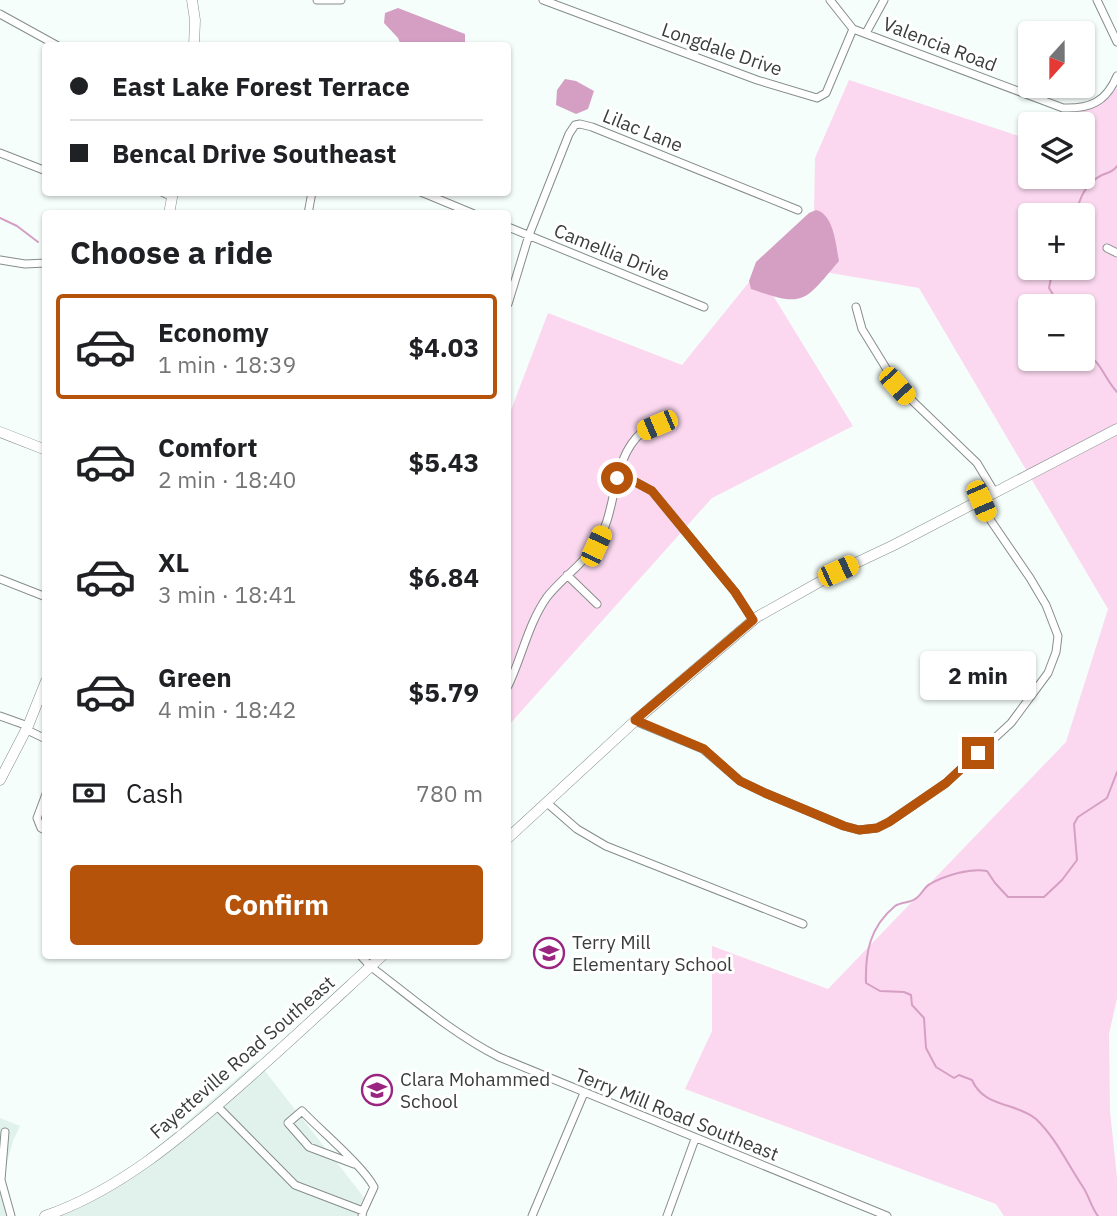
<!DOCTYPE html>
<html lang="en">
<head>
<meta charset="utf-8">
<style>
	body { margin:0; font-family:"IBM Plex Sans",sans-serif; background:#f6f6f6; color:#202124; height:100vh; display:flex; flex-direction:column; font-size:26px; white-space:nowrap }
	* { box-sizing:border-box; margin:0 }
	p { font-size:23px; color:#757577 }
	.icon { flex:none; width:38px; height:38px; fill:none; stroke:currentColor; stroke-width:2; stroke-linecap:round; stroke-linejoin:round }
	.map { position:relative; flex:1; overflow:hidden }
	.panel { position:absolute; left:42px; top:210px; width:469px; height:749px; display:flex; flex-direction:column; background:#fff; border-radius:7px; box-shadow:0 2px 5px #0004 }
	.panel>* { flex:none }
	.banner { position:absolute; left:42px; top:42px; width:469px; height:154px; border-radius:7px; box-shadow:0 2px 5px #0004; display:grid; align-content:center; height:154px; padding:0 28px; background:#fff }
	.needle { width:46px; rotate:201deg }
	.tools { position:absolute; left:1018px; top:21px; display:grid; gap:14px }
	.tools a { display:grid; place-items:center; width:77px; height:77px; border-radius:7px; background:#fff; box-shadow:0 2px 5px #0004; font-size:35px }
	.end { position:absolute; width:32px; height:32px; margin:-16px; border:9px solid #b45309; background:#fff; box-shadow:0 0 0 4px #fff }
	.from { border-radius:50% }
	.bubble { position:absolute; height:49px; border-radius:7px; background:#fff; box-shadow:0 2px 5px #0004; font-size:23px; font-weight:700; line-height:49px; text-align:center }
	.car { position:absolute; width:21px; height:42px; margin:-21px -10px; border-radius:9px; box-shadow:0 0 5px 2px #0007; background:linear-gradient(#f5c518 24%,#345 0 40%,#f5c518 0 76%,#345 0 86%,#f5c518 0) }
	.banner b { display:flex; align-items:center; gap:24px; height:66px; font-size:26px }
	.banner b+b { border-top:2px solid #e0e0e0 }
	.banner i { width:18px; height:18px; background:#202124 }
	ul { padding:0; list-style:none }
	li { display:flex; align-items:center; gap:21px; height:105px; margin:0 14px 10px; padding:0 14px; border:4px solid transparent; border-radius:7px }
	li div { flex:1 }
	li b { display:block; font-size:26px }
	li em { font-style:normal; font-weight:700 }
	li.on { border-color:#b45309 }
	li>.icon { width:63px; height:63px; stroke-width:1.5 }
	h2 { padding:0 28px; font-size:32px; line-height:84px }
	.pay { display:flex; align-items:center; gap:18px; height:77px; padding:0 28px; font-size:26px }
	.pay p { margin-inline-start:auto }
	.primary-button { display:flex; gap:14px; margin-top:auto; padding:14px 28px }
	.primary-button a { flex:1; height:80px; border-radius:7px; background:#b45309; color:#fff; font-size:28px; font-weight:700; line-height:80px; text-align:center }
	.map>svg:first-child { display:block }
</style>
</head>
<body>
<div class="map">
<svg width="1117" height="1216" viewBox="0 0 1117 1216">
	<rect width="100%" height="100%" fill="#f5fefa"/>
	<!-- built -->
	<path fill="#e1f1eb" d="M257,1061L370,1205L366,1216H55L129,1172Z
		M0,1118L20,1126L13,1141L3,1177L6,1216H0Z"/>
	<!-- green -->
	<path fill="#fbd8ef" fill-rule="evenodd" d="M849,80L1031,140V177H1083V124H1076L1078,113L1117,88V998L1109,1034L1110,1111L1117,1178V1216H1004L996,1204L685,1089L712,1031V946L828,989L1066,742L1108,609L919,288L813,270L815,158ZM1031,215H1083V268H1031ZM1031,306H1083V359H1031Z
		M758,271L853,426L712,498L508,726V418L548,313L682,365Z"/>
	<!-- water -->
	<path fill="#d59fc4" d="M398,8L465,34V45H401L398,38L384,23L385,13Z
		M565,79L576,81L594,91L588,109L576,114L556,105L557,90Z
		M816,210C834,214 836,246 839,261C804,302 805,308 751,289L749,281L756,262L809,213Z"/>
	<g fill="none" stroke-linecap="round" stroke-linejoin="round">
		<!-- stream -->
		<path stroke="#d59fc4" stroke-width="2" d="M1051,215L1053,212L1076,213C1080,197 1086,183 1102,175C1109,172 1113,172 1117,166
			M0,218L17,226L38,242
			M1053,268L1049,288L1060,306
			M1083,351C1103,363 1103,377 1117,392
			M1098,1216C1091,1207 1089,1196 1083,1187C1068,1165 1056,1138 1036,1119C1016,1102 984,1108 972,1080L959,1075L954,1078L936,1067L926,1048L924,1018L912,1005L911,995L904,992L880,991L866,983C865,952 870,927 895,906C901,902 910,903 915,899C921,896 924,887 930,884C946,875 970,868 987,871L995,883L1008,897H1044L1062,880L1077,860L1074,824L1078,817L1107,798L1117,772"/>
		<!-- street casing -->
		<g stroke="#858d8a" stroke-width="9">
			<path id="street" d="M317,0H341
				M543,0L757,80L817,98L826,93L853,29
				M830,0L853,29L1063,108C1090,109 1106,102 1117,76
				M1097,0L1117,42
				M0,14L58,46
				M866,33L884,0
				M0,153L46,171
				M162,192L172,197
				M421,192L474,214
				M308,214L312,192
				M508,227L704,307
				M1107,248L1117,253
				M0,260L25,264L46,263
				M508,304L529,235L569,134L575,125L580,124L592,127L798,210
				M856,307L862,329L897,386L977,463L995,493
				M617,478H628L652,491L735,592L753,620
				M567,575L597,604
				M0,579L46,597
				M508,686C522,657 528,624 547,597C561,579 582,565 595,546C619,512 609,461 642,432C649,426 662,423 671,419
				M0,716L28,726
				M635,721L703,749L740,781L765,793L844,826L859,830L877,828L889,822L946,783L1011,723L1048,673L1056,652L1058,636L1046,605L1030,578L987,515L981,501
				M27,730L46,739
				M46,794L37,818L41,828L46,831
				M546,802L577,829L606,846L803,924
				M361,956L370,966C412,998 452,1033 499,1057L887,1216
				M217,1106L295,1185L363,1211L362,1216
				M5,1132L1,1180L11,1216
				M354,1164L309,1147L288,1123L302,1111C320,1130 363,1166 374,1187L363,1211
				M532,1216L584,1093
				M667,1216L695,1139"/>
		</g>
		<!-- secondary casing -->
		<g stroke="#858d8a" stroke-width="11">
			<path id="secondary" d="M192,0L195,20L194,46
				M169,214L173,192
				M0,432L46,450
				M0,780L28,726L46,681
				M508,838L635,721L757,617L839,571L894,545L1117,429
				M45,1216C118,1191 179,1139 236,1089C285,1046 333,1001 382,956"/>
		</g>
		<!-- street -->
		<use href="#street" stroke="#fff" stroke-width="7"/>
		<!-- secondary -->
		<use href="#secondary" stroke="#fff" stroke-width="10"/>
	</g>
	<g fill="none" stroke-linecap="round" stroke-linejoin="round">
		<!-- route -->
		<path stroke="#b45309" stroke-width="9" d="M617,478H628L652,491L735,592L753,620L635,720L704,749L740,781L765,793L844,826L859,830L877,828L889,822L946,783L978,753"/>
	</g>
	<!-- icons -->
	<defs>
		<g id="school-ring" transform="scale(1.575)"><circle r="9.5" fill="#fff" stroke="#992581" stroke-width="1.5"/><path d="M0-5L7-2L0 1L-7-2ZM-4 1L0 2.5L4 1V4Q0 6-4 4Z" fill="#992581"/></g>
	</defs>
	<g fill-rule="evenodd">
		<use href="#school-ring" x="549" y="953"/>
		<use href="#school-ring" x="377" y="1090"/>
	</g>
	<g text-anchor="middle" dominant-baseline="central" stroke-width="6" stroke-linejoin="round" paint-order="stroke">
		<!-- street labels -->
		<g font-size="19" fill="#3a3d3c" stroke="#fff">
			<text transform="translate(940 44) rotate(21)">Valencia Road</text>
			<text transform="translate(722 49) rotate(19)">Longdale Drive</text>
			<text transform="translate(643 130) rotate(22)">Lilac Lane</text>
			<text transform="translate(612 252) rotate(22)">Camellia Drive</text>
			<text transform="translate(242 1057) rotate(-41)">Fayetteville Road Southeast</text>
			<text transform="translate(677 1114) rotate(22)">Terry Mill Road Southeast</text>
		</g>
		<!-- poi labels -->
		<g font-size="19" fill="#3a3d3c" stroke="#fff" text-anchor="start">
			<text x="572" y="942">Terry Mill<tspan x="572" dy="22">Elementary School</tspan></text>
			<text x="400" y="1079">Clara Mohammed<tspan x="400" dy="22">School</tspan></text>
		</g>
	</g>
</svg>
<div class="tools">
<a><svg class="needle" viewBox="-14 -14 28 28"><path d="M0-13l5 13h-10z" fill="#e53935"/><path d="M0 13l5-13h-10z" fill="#757577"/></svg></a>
<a><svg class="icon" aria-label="layers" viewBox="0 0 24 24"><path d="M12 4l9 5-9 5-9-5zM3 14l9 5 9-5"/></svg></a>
<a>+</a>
<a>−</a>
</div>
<i class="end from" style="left:617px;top:478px"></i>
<i class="end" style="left:978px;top:753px"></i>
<div class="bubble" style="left:920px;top:651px;width:116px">2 min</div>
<i class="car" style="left:897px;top:386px;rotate:138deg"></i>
<i class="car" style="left:657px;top:425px;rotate:247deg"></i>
<i class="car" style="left:981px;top:501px;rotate:157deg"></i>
<i class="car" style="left:596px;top:546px;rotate:25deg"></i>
<i class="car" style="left:838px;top:571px;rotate:65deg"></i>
<div class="banner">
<b><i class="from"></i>East Lake Forest Terrace</b>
<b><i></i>Bencal Drive Southeast</b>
</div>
<section class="panel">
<h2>Choose a ride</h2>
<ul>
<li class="on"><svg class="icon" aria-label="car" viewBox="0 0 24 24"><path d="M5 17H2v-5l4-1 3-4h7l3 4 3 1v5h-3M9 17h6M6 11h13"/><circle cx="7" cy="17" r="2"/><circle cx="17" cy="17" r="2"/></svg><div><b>Economy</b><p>1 min · 18:39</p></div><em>$4.03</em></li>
<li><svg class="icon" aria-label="car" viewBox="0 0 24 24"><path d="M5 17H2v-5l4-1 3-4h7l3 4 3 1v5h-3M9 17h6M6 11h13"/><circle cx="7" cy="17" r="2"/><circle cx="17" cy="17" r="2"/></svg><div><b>Comfort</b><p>2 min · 18:40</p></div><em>$5.43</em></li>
<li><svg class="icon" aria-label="car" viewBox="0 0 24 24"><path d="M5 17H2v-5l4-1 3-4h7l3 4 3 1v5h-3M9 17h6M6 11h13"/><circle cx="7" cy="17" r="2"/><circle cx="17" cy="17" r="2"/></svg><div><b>XL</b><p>3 min · 18:41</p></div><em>$6.84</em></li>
<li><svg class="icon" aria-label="car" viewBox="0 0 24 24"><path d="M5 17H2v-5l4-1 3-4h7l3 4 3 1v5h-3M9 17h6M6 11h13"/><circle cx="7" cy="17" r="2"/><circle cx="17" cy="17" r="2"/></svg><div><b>Green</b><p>4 min · 18:42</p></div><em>$5.79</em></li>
</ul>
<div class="pay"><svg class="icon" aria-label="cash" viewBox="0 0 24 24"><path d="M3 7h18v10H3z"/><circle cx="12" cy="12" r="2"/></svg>Cash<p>780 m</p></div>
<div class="primary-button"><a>Confirm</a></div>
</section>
</div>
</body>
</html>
